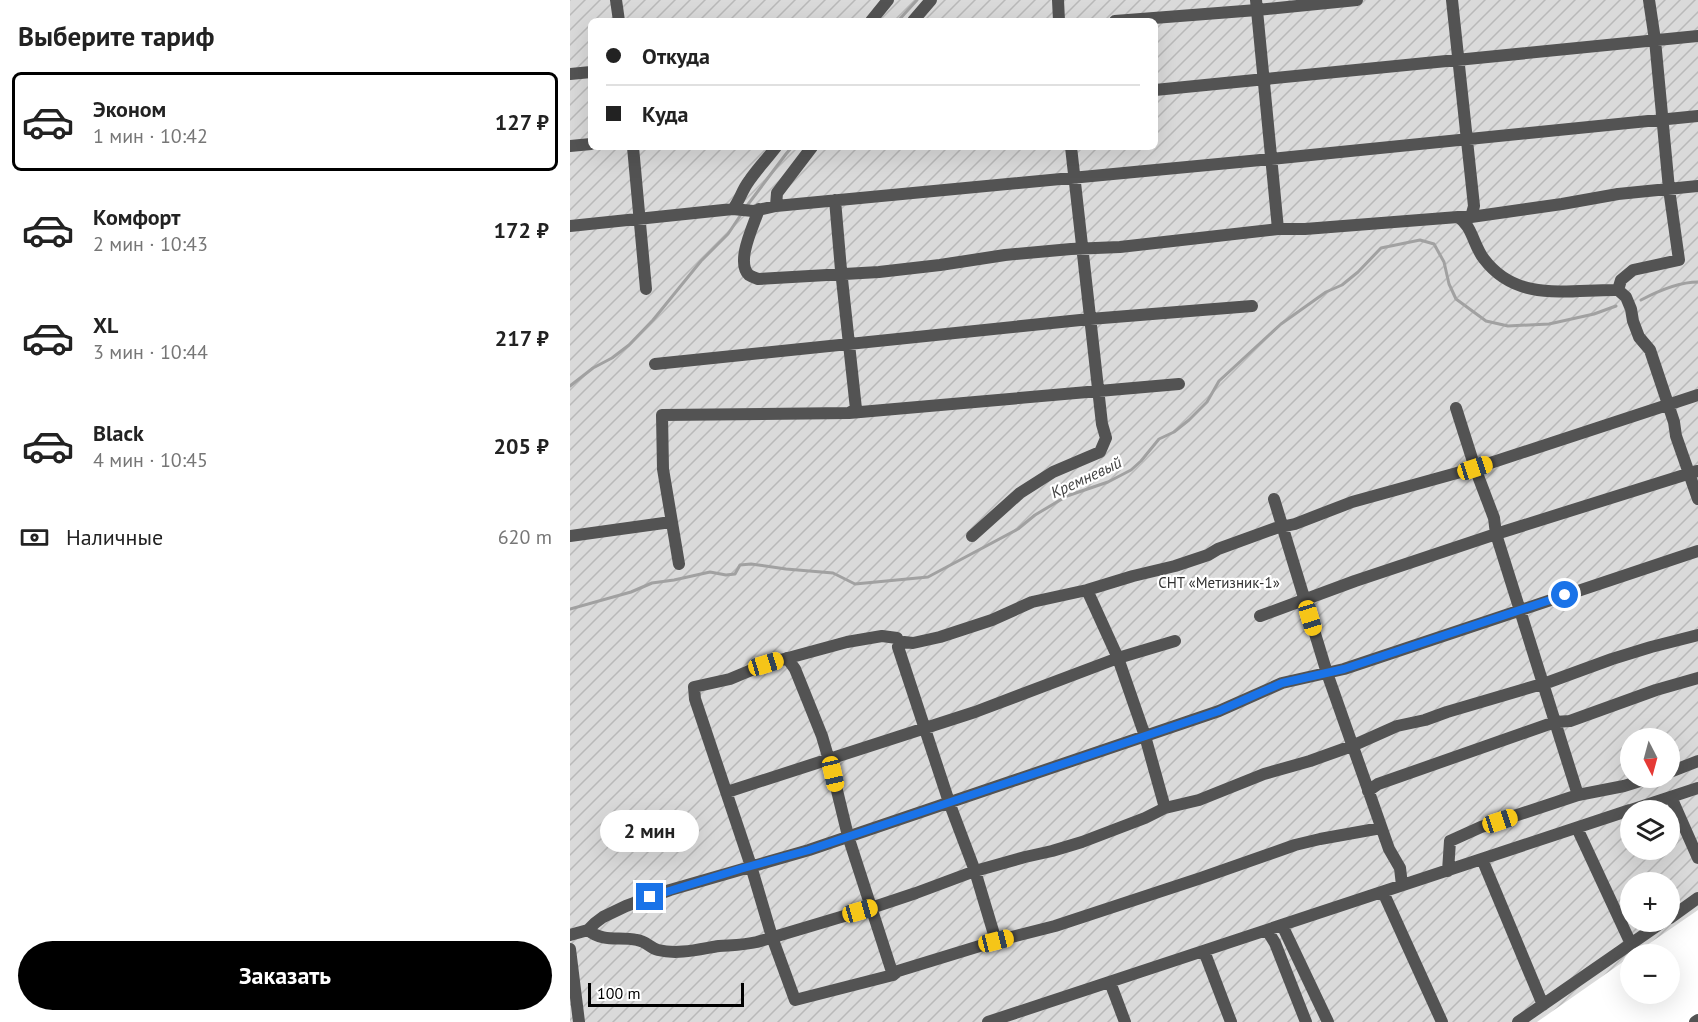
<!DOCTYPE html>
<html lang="ru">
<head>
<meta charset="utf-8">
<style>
	body { margin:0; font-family:"PT Sans",sans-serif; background:#f6f6f6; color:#222; height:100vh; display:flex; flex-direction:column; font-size:22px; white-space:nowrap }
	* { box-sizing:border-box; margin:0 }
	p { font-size:20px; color:#767676 }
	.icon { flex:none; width:33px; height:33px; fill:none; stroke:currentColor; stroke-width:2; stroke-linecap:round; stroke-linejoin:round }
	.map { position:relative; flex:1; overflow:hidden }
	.details { display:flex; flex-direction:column; background:#fff; width:570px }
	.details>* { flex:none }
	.banner { position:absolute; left:18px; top:18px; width:570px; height:132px; border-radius:9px; box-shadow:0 6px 24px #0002; display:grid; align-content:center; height:132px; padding:0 18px; background:#fff }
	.needle { width:39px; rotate:174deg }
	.fabs { position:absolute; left:1050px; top:728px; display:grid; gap:12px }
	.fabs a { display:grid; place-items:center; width:60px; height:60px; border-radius:50%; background:#fff; box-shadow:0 6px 24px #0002; font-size:30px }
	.scale { position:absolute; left:18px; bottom:15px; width:156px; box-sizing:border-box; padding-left:6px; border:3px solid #000; border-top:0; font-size:16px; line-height:21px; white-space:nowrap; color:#000; -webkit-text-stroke:4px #fff; paint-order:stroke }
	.end { position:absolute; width:27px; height:27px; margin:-14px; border:8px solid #1a73e8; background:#fff; box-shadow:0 0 0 3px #fff }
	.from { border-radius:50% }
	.bubble { position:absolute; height:42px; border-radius:21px; background:#fff; box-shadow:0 6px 24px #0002; font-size:20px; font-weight:700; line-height:42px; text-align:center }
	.car { position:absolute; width:18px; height:36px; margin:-18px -9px; border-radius:8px; box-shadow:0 0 4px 2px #0007; background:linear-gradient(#f5c518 24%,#345 0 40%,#f5c518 0 76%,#345 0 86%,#f5c518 0) }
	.banner b { display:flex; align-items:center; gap:21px; height:57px; font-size:22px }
	.banner b+b { border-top:2px solid #e0e0e0 }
	.banner i { width:15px; height:15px; background:#222 }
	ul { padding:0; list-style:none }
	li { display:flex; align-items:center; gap:18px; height:99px; margin:0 12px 9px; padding:0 6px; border:3px solid transparent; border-radius:9px }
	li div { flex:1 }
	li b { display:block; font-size:22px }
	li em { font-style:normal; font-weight:700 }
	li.on { border-color:#000 }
	li>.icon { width:54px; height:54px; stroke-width:1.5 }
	h2 { padding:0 18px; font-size:27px; line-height:72px }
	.pay { display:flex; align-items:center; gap:15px; height:66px; padding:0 18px; font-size:22px }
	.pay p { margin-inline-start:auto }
	.button { display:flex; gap:12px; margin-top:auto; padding:12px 18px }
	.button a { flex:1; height:69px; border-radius:36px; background:#000; color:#fff; font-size:24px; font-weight:700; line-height:69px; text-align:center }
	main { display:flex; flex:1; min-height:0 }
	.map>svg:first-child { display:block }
</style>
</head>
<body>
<main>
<section class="details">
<h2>Выберите тариф</h2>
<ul>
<li class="on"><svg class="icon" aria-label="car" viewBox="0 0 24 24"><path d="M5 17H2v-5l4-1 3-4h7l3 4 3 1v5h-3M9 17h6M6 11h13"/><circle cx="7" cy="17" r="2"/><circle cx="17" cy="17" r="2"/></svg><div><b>Эконом</b><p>1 мин · 10:42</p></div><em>127 ₽</em></li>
<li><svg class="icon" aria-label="car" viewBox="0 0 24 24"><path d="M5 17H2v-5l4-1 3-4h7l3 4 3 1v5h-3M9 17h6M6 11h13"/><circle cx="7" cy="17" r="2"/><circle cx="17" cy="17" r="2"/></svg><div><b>Комфорт</b><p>2 мин · 10:43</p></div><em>172 ₽</em></li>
<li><svg class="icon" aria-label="car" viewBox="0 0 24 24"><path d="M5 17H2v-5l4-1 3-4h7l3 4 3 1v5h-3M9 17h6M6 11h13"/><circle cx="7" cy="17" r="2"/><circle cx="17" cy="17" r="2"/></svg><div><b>XL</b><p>3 мин · 10:44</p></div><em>217 ₽</em></li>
<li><svg class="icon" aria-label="car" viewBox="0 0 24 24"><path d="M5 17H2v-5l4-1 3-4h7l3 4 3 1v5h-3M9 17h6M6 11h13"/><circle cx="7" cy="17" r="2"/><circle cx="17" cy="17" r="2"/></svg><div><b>Black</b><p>4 мин · 10:45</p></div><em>205 ₽</em></li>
</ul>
<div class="pay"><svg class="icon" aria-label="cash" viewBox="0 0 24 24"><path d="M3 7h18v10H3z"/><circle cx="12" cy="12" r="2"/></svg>Наличные<p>620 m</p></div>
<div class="button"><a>Заказать</a></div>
</section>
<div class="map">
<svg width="1128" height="1022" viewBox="0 0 1128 1022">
	<defs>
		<pattern id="garden-furrows" width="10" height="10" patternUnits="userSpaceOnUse" patternTransform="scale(1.5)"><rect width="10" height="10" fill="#dadada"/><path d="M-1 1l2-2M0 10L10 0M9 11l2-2" fill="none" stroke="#b9b9b9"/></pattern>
	</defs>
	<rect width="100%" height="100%" fill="#fff"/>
	<!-- garden -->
	<path fill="url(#garden-furrows)" fill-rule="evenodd" d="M0,0H1128V910L1064,954H1060V957L967,1022H0ZM21,21H585V147H21ZM1060,738H1100V777H1060ZM1060,810H1100V849H1060ZM1060,882H1100V921H1060Z"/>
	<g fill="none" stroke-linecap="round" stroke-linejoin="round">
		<!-- stream -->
		<path stroke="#a1a1a1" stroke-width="3" d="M328,21L347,0
			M176,207L216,154L222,147
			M1071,300C1088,291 1109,282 1128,282
			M0,386L23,368L42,358L59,345L83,320L131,261L158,234L172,213
			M0,609L61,592L82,583L104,580L140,572L156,575L165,574L170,565L181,564L216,569L263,573L285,584L358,577L448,529L465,515L497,496L538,482L561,470L571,461L589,439L604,432L619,420L637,402L649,381L711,324L756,292L772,285L788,272L811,248L850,240L864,244L874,262L879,284L886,299L916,321L938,326L979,324L1024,314L1046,306"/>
		<!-- minor -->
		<path stroke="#535353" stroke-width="12" d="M46,0L49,21
			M488,0L489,21
			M686,0L708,229H735L888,217C902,225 904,247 914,259C948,304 1001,289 1048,290L1056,297L1061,309L1063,321L1069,337L1080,350L1104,422L1106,436L1128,499
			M882,0L904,206L901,217
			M301,21L318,0
			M343,21L361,0
			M545,21L687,10L787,0
			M0,74L21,72
			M585,90L1128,36
			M0,146L21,144
			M63,147L76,289
			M206,206L207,193L242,147
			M163,209C170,200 172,190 179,181C187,169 197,159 206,147
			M189,209C184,225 165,262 179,275C182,277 185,278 188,279L309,272L370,265L435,255L501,249L550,247L708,229
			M888,217H901L992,204L1048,194L1128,186
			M0,226L163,209L183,211L206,206L701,159L1128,116
			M1048,290L1051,280L1063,270L1109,260L1099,189L1085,40L1079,0
			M85,364L520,319L682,306
			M886,408L905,468L924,518L926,534L1008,795
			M279,413L609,384
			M704,499L757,673L819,849L830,868L832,885
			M0,536L101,522
			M402,536L450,493L483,472L530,452L536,438L532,424L501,147
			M109,564L93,469L92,415L279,413L286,409L271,270L265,200
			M517,590L548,658L575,736L595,808
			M690,616L785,581L926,534L1127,471
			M327,638L312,636L277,642L196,664L160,679L124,687L125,699L181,866L202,937L225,1000L323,975L328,971L426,941L485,926L631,878L725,845L750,839L811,828
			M217,658L225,669L252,736L263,774L278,836L323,975
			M1100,772L1128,761
			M798,791L808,784L985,722L1000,721L1086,690L1128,678
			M157,792L405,712L548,658L605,641
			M1101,797L1128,858
			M1061,810L1128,788
			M1007,828L1061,944
			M912,859L973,1005
			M878,871L880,841L911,827L1008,795L1054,786L1083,777
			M813,892L872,1022
			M1100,918L1128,898
			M712,925L758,1022
			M18,930C34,943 49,936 67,940C76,941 80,948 88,950C108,955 130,949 149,946C162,945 174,945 187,942L301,908L346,893L405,871L455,857L482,851L512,842L575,818L595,808L629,800L694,774L740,761L782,746L827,726L855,720L877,712L979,682L1042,659L1081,647L1128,635
			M697,930L705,943L736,1022
			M0,935L18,930L25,923L33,917L56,906L100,890L239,850L649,711L712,683L774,669L1128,551
			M426,941L405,871L379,802L328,647L334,642L343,643L370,637L422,620L462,602L517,590L563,576L605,566L638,555L648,549L706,528L725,524L782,502L905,468L1128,395
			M0,949L9,1022
			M634,951L661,1022
			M540,982L555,1022
			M418,1022L1060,810
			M948,1022L1094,921
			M1125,1022L1128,1020"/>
	</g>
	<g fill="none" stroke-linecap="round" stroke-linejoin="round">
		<!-- route -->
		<path stroke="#1a73e8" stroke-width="8" d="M80,897L170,869L239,850L649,711L712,683L774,669L995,595"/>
	</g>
	<g text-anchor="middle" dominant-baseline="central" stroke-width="4.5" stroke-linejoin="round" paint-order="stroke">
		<!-- park labels -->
		<g font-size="15" fill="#313131" stroke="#fff">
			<text x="649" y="582">СНТ «Метизник-1»</text>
		</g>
		<!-- water labels -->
		<g font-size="16" font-style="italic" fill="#424242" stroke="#fff">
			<text transform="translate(516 477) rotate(-25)">Кремневый</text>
		</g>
	</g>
</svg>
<div class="fabs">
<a><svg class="needle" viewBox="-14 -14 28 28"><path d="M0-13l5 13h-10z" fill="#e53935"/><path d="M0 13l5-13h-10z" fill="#767676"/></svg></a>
<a><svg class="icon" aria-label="layers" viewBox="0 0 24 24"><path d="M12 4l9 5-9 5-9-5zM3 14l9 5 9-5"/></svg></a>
<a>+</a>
<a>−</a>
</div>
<div class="scale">100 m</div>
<i class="end from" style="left:995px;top:595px"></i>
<i class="end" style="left:80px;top:897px"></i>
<div class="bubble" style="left:30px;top:810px;width:99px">2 мин</div>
<i class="car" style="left:905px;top:468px;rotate:72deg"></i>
<i class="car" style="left:740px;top:618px;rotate:163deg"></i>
<i class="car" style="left:196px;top:664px;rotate:73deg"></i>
<i class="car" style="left:263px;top:774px;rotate:167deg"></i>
<i class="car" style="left:930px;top:821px;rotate:72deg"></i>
<i class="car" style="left:290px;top:911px;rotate:74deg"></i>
<i class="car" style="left:426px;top:941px;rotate:76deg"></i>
<div class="banner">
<b><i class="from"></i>Откуда</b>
<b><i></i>Куда</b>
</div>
</div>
</main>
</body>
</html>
